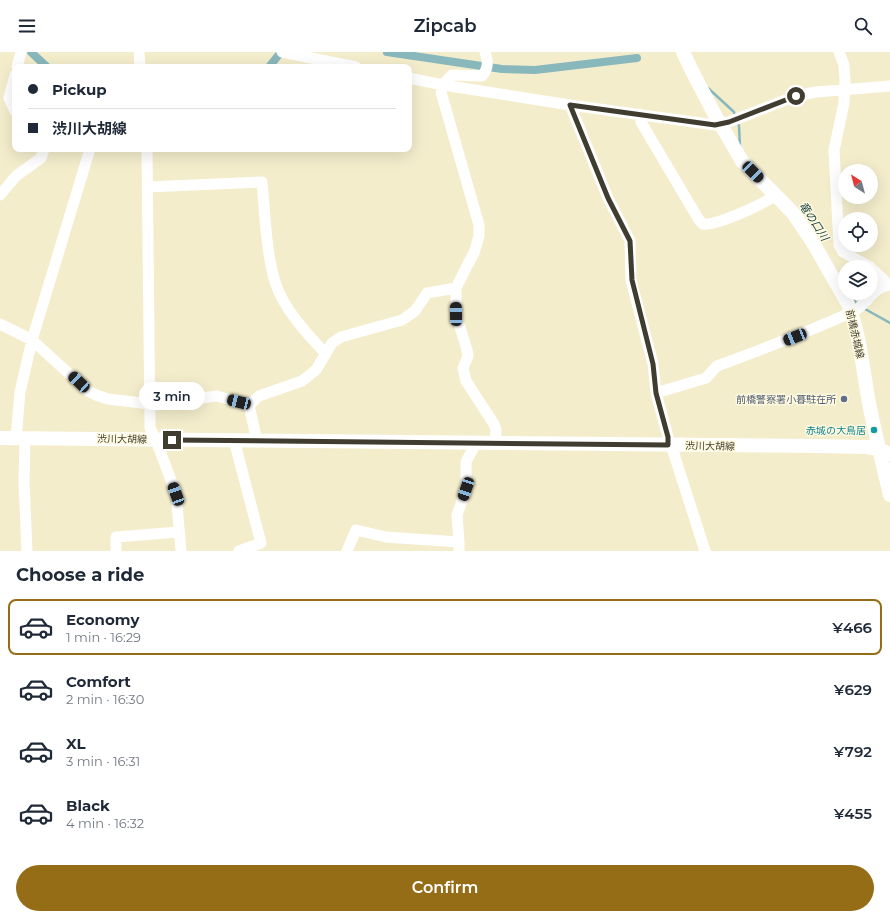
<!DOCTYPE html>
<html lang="en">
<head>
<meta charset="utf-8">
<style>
	body { margin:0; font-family:Montserrat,"Noto Sans JP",sans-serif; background:#f6f6f7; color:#1f2937; height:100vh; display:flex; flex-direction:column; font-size:15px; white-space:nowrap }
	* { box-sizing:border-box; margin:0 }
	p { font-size:13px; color:#747a83 }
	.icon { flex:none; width:22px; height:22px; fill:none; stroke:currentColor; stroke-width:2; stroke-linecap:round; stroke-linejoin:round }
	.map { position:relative; height:499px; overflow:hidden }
	.drawer { display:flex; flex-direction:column; background:#fff; flex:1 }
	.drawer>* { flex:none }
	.hud { position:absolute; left:12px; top:12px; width:400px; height:88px; border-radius:8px; box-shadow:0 4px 16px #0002; display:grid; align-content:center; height:88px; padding:0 16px; background:#fff }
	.needle { width:26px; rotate:324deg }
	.fabs { position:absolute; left:838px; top:112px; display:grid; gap:8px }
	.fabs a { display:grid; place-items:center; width:40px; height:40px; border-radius:50%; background:#fff; box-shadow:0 4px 16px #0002; font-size:20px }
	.end { position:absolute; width:18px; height:18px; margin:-9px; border:5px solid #403d30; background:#fff; box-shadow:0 0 0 2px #fff }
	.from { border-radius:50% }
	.bubble { position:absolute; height:28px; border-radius:14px; background:#fff; box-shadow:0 4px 16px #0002; font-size:13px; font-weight:600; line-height:28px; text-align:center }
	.car { position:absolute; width:12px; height:24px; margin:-12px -6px; border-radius:5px; box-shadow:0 0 3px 1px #0007; background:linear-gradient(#222 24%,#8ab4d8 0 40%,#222 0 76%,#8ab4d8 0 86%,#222 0) }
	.hud b { display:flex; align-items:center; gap:14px; height:38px; font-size:15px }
	.hud b+b { border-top:1px solid #e0e1e3 }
	.hud i { width:10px; height:10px; background:#1f2937 }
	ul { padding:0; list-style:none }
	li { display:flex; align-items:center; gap:12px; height:56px; margin:0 8px 6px; padding:0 8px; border:2px solid transparent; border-radius:8px }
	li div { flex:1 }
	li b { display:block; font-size:15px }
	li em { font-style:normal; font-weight:600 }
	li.current { border-color:#946d16 }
	li>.icon { width:36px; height:36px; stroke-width:1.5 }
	h2 { padding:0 16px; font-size:18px; line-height:48px }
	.cta { display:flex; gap:8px; margin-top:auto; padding:8px 16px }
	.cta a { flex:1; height:46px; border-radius:24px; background:#946d16; color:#fff; font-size:16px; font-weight:600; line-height:46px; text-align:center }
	header { display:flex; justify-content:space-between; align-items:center; height:52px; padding:0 16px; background:#fff; font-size:18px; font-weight:600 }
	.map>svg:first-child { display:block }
</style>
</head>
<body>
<header><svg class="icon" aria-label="menu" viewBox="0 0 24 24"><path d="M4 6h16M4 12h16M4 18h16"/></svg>Zipcab<svg class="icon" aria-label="search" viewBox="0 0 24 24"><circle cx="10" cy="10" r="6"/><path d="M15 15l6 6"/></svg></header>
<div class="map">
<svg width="890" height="499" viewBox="0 0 890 499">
	<rect width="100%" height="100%" fill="#f3edcc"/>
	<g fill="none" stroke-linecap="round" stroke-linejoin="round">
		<!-- stream -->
		<path stroke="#88b7bc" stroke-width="2.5" d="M708,36L734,60L735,64
			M738,70L739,74L740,95
			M852,245L856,251
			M865,257L890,271"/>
		<!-- canal -->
		<path stroke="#88b7bc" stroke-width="8" d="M31,0L47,15
			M387,0L502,17L535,18L637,6
			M269,15L281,0"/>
		<!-- minor -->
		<path stroke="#fff" stroke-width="11" d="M139,0L140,15
			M282,0L356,15
			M485,0C488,9 489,16 482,24L452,23L443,33L441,40L479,173V184L474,201L468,212L456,236V262L467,298L468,304L463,316L466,329L494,372L496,378L495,391
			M839,0L844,13L845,28L844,51L834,98L839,193L843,200L870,215
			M17,15L21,0
			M15,23L9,46L15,59
			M409,26L443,33L570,53L715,73L729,70L796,44L816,40L890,34
			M570,53L608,146L630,189L631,228L653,312L656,341L668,385V393
			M640,62L641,70L699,168L703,172C716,174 767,151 776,142
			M147,97L150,376L156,388L176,442L181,499
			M148,135L262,130C265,162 266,199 275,230C283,256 307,282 326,302
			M0,143L16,124L41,106L44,97
			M871,216L882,226L888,233
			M0,272L32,288L88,339L96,343L108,347L150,352L217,344L249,353
			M656,341L706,326L717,314C763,297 809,280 854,259C867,253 873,234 890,233
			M16,386L20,340L32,288L90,97
			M25,386L24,430L27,499
			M234,388L261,491L239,499
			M257,389L249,353L259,344L302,329L316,318L332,291L341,285L402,268L415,259L427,241L456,236
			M672,393L673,399L705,499
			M116,499V485L179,480
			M347,499L356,478L386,485L459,490
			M459,499V490L457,463L466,437V410L476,391"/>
		<!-- major -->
		<path stroke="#fff" stroke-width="14" d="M683,0L692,19L715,63L742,109L793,161L812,189L848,252C860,282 863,319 869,351C875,382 883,413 890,443
			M0,386L818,394L867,395L879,397L890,402"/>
	</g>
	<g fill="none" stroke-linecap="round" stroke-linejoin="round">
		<!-- route -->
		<path stroke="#403d30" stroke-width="5" d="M172,388L668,393V385L656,341L653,312L632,228L630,189L608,146L570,53L715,73L729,70L796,44"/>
	</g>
	<!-- markers -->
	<circle fill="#5c6f8a" stroke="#fffadf" stroke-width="1.5" cx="844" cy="347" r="4"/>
	<circle fill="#0f9aa8" stroke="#fffadf" stroke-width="1.5" cx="874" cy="378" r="4"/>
	<g text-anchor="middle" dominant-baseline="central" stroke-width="3" stroke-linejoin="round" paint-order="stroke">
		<!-- street labels -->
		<g font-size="10" fill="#403d30" stroke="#fffadf">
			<text transform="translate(855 282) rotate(77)">前橋赤城線</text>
			<text transform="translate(122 387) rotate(1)">渋川大胡線</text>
			<text transform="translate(710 394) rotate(1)">渋川大胡線</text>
		</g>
		<!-- service labels -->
		<g font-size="10" fill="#4e5e75" stroke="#fffadf" text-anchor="end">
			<text x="836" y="347">前橋警察署小暮駐在所</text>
		</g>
		<!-- culture labels -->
		<g font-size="10" fill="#0d838f" stroke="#fffadf" text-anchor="end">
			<text x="866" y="378">赤城の大鳥居</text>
		</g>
		<!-- water labels -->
		<g font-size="11" font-style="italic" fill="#123f43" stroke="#fffadf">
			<text transform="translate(814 169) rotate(57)">竜の口川</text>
		</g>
	</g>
</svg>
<div class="fabs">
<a><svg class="needle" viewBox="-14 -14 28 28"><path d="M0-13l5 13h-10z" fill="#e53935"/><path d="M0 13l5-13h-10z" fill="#747a83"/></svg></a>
<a><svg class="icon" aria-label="locate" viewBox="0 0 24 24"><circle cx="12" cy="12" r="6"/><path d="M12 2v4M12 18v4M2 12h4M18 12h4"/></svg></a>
<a><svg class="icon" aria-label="layers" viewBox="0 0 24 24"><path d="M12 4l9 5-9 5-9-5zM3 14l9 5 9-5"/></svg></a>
</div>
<i class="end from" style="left:796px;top:44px"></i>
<i class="end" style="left:172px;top:388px"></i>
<div class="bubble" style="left:139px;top:330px;width:66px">3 min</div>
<i class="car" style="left:753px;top:120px;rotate:135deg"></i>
<i class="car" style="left:456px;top:262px;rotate:359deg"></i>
<i class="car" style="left:795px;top:285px;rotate:248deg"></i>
<i class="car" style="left:79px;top:330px;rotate:313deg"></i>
<i class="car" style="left:239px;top:350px;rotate:284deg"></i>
<i class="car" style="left:466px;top:437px;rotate:199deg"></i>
<i class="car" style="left:176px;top:442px;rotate:340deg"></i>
<div class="hud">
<b><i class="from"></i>Pickup</b>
<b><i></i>渋川大胡線</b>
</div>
</div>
<section class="drawer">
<h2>Choose a ride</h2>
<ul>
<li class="current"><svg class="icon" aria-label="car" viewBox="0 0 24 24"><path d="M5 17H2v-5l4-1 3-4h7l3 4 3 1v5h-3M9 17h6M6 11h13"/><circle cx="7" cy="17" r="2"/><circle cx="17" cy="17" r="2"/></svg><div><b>Economy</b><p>1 min · 16:29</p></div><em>¥466</em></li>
<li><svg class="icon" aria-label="car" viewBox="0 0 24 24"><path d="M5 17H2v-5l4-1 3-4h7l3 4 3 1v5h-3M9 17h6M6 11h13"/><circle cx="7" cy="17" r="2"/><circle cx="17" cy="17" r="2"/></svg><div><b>Comfort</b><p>2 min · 16:30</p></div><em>¥629</em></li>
<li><svg class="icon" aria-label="car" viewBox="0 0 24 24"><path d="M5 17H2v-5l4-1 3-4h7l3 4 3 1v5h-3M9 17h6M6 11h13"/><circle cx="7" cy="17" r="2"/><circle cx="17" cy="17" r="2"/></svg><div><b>XL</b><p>3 min · 16:31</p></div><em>¥792</em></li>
<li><svg class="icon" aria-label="car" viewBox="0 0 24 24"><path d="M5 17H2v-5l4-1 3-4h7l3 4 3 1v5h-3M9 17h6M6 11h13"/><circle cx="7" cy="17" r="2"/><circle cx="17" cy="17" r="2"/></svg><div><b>Black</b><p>4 min · 16:32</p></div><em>¥455</em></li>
</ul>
<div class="cta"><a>Confirm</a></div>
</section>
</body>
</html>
